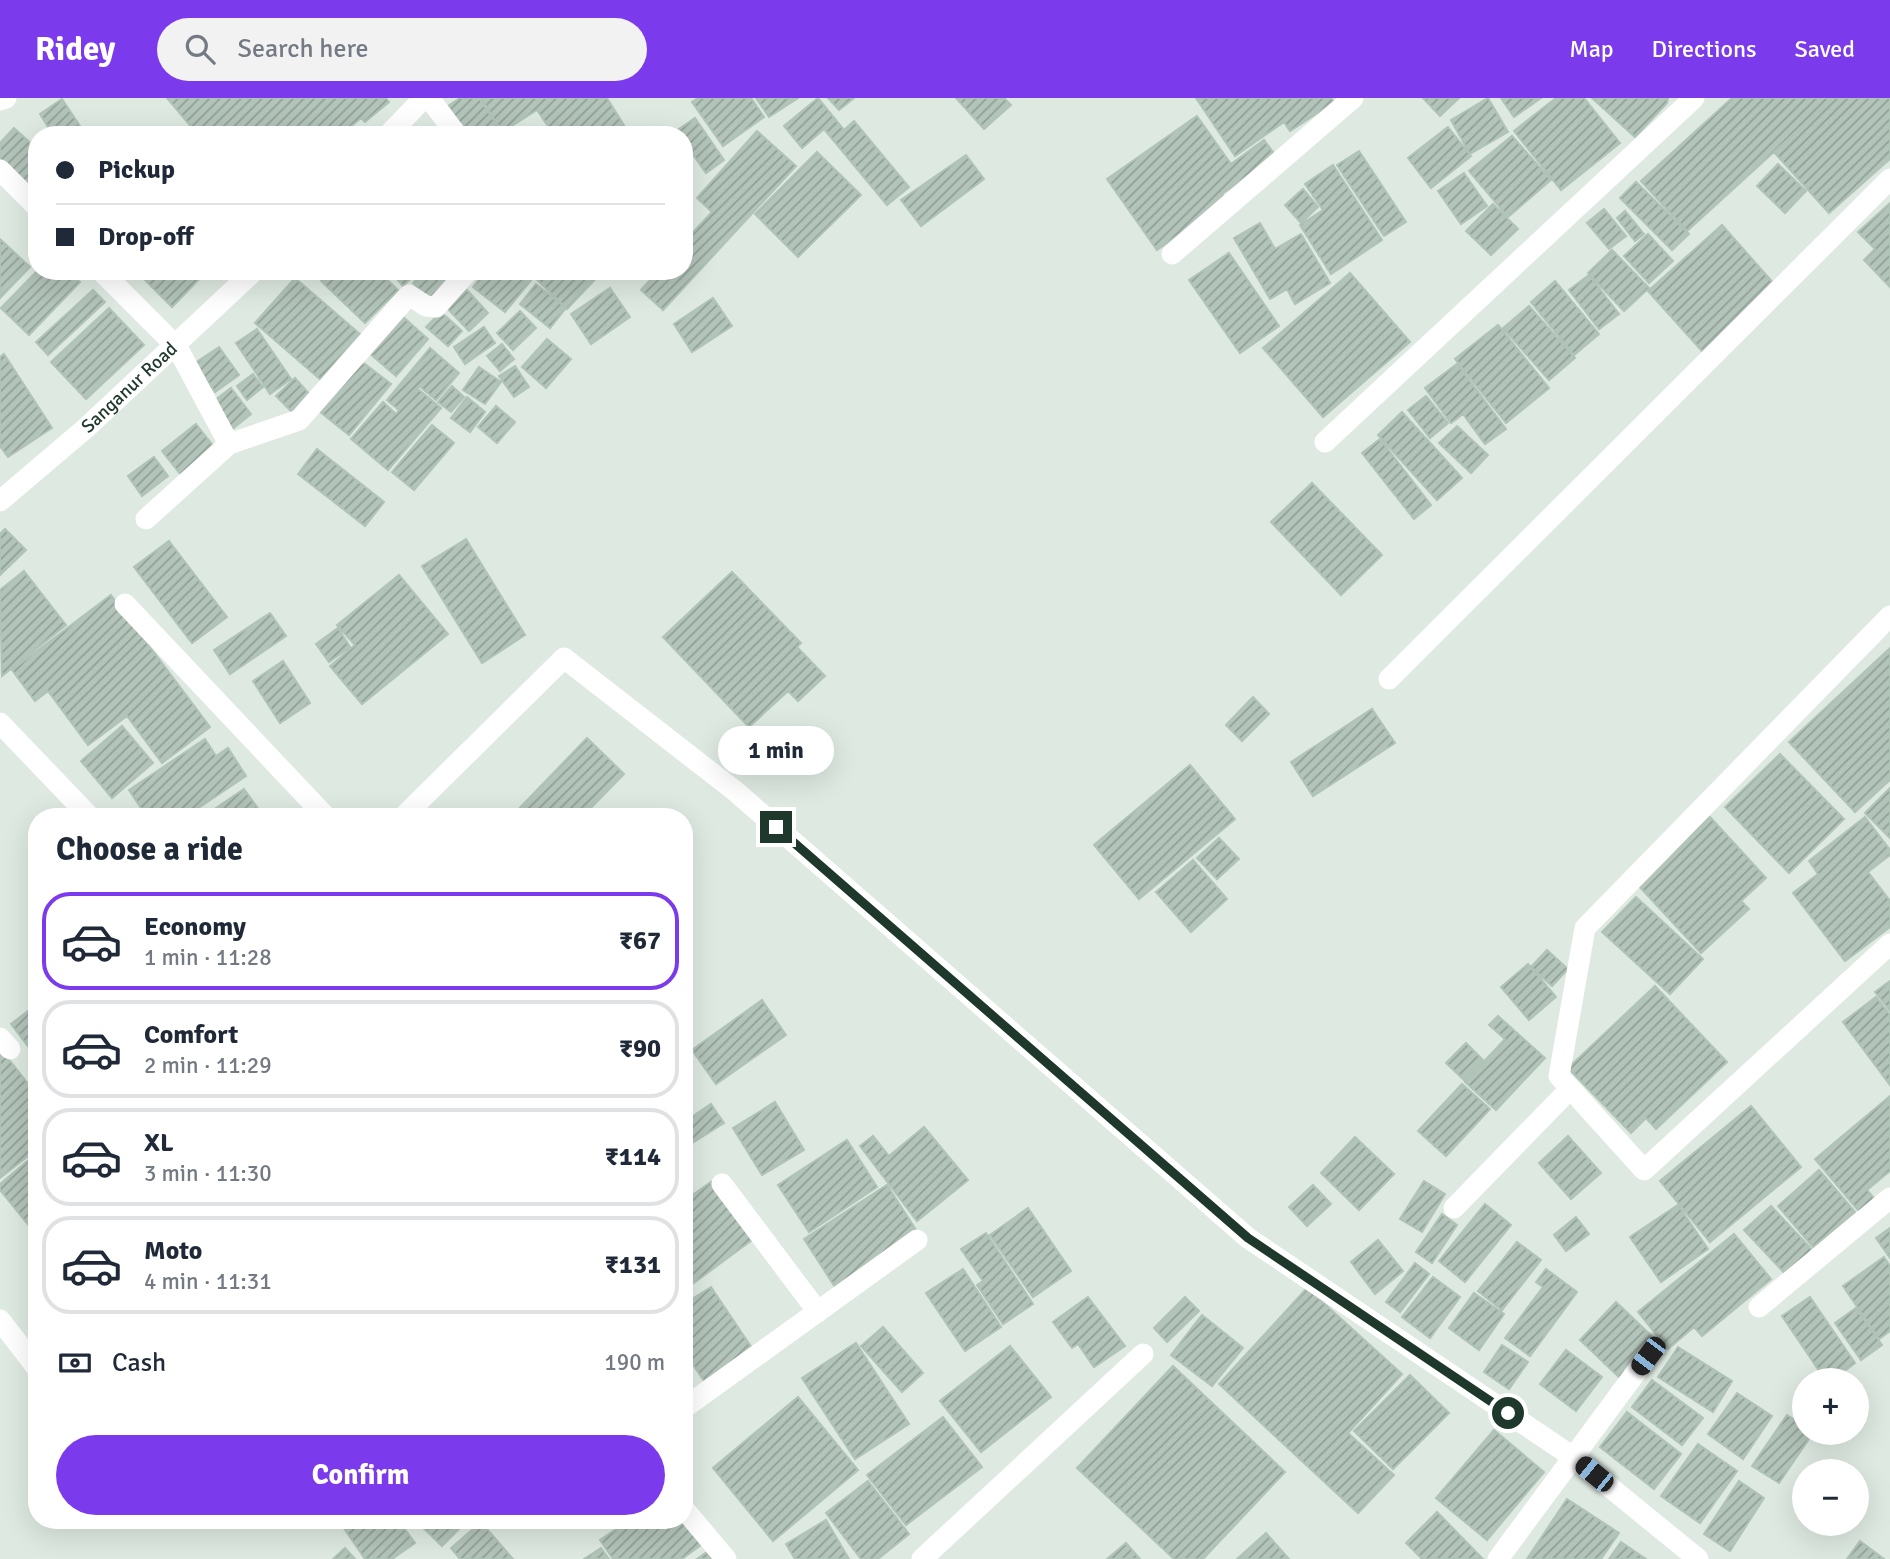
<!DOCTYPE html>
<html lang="en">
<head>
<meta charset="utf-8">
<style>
	body { margin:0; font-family:Signika,sans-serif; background:#f2f2f3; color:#1f2937; height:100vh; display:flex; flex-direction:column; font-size:26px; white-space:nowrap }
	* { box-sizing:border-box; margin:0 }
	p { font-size:23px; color:#747a83 }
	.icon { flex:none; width:38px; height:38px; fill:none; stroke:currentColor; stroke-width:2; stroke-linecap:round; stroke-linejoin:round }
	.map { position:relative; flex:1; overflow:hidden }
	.drawer { position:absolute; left:28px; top:710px; width:665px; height:721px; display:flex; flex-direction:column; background:#fff; border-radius:28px; box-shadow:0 7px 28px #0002 }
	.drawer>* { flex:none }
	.hud { position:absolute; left:28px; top:28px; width:665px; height:154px; border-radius:28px; box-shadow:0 7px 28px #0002; display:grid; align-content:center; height:154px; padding:0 28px; background:#fff }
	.controls { position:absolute; left:1792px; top:1270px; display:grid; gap:14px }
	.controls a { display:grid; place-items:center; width:77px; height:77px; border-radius:50%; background:#fff; box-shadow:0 7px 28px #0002; font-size:35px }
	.end { position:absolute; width:32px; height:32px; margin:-16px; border:9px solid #1f382c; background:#fff; box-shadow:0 0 0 4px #fff }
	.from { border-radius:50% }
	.bubble { position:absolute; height:49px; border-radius:24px; background:#fff; box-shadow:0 7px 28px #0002; font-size:23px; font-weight:700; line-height:49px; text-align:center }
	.car { position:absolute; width:21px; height:42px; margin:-21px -10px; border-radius:9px; box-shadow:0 0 5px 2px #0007; background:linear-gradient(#222 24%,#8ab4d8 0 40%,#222 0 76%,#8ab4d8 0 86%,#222 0) }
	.hud b { display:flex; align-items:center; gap:24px; height:66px; font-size:26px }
	.hud b+b { border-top:2px solid #e0e1e3 }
	.hud i { width:18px; height:18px; background:#1f2937 }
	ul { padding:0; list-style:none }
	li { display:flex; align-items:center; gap:21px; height:98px; margin:0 14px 10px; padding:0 14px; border:4px solid #e0e1e3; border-radius:28px }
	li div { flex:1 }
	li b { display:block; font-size:26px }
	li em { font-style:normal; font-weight:700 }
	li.selected { border-color:#7c3aed }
	li>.icon { width:63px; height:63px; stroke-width:1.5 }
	h2 { padding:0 28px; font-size:32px; line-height:84px }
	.pay { display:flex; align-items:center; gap:18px; height:77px; padding:0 28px; font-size:26px }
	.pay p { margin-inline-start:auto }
	.cta { display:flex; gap:14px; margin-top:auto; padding:14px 28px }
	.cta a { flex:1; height:80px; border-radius:42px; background:#7c3aed; color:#fff; font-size:28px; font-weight:700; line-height:80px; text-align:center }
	header { display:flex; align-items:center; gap:42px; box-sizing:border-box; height:98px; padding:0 35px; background:#7c3aed; color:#fff }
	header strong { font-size:33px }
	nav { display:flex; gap:38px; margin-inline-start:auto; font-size:24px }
	.search { width:490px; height:63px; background:#f2f2f3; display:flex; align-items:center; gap:18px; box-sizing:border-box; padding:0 24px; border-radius:38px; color:#747a83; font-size:26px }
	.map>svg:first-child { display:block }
</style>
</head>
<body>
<header>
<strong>Ridey</strong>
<div class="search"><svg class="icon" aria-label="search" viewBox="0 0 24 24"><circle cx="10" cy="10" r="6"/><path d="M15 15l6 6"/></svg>Search here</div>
<nav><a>Map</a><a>Directions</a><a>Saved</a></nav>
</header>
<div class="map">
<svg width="1890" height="1461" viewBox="0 0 1890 1461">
	<defs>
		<pattern id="building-hatch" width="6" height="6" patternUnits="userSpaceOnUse" patternTransform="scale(1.75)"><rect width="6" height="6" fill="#b3c4ba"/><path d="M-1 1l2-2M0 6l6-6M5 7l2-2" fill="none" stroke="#91a097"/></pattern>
	</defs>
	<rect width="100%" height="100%" fill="#dde9e1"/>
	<!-- building -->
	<path fill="url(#building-hatch)" stroke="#b0c3b7" stroke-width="2" d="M167,0H386L389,4L365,24L361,20L341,37H198Z
		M460,0H479L498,28L485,37H467L448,8Z
		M481,0H607L630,37H554L537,12L502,34Z
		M698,0H751L764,19L723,48L692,4Z
		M756,0H798L769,19Z
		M818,0L844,32L854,23L909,89L887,107L824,31L802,50L784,28Z
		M828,0H854L839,12Z
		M956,0H1004L1011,7L984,31Z
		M1196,0H1331L1334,4L1290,33L1284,24L1235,58Z
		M1423,0H1459L1440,18Z
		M1488,0L1508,34L1470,56L1451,22Z
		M1501,0H1541L1514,19Z
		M1556,0H1584L1620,45L1561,92L1514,33Z
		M1592,0H1668L1667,5L1635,39Z
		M1732,0H1833L1687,133L1641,83Z
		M1835,0H1890V61L1829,115L1774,54Z
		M62,1L86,37H53L40,16Z
		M1197,18L1231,66L1264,42L1276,58L1222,96L1227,103L1157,152L1107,81Z
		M695,20L724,62L706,75L684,44V37L676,33Z
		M1448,29L1471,58L1431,90L1408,60Z
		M14,30L37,51V96L0,60V45Z
		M757,33L796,68L663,212L641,192L658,173H684V144L712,114L697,100Z
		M1512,38L1551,82L1508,119L1469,73Z
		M1359,53L1406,124L1384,138L1337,67Z
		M817,54L861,97L798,159L755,116Z
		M966,57L984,81L921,128L901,102Z
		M1778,66L1806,93L1785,115L1757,88Z
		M1333,67L1382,142L1331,176L1300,127L1323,112L1305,86Z
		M1464,75L1487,108L1461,126L1438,93Z
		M1636,84L1689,136L1672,152L1620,100Z
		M1303,91L1318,109L1301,125L1285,107Z
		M1890,105V189L1864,162L1875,151L1858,134Z
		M1493,106L1518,131L1491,157L1466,133Z
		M1604,111L1626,138L1609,151L1587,125Z
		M1625,113L1644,136L1635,143L1617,120Z
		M1260,125L1275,151L1301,136L1330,185L1295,206L1287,191L1270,201L1234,140Z
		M1722,127L1776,188L1702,253L1648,193Z
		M1648,136L1673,163L1649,185L1624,158Z
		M0,141L30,169L0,200Z
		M1612,152L1649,190L1624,213L1588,175Z
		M1229,155L1279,228L1240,255L1189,182Z
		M37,173H69L80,184L29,237L1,210Z
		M136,173H207L172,209Z
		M330,173H378L398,192L365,225L321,183Z
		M390,173H419L403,188Z
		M425,173H444L451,180L430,202L413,185Z
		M485,173H523L532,181L505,214L473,189Z
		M528,173H603L567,211Z
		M1350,175L1410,244L1323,319L1263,250Z
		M1589,177L1619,216L1599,231L1569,192Z
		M295,180L360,236L321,282L255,225Z
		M1555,183L1599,236L1574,257L1531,204Z
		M536,186L566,210L550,230L520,206Z
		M610,190L630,219L591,246L571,216Z
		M93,192L105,204L48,257L36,244Z
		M467,192L488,215L469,233L447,210Z
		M713,200L732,228L692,254L674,226Z
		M1529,208L1575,260L1549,282L1503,230Z
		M109,210L144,247L86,301L51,264Z
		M520,213L536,230L513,252L497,235Z
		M441,214L462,233L448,248L426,229Z
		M401,217L428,241L396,278L369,255Z
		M1498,227L1549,290L1506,325L1455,261Z
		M484,229L495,245L465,266L454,249Z
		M257,231L291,281L270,296L236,245Z
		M547,241L571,261L546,290L522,269Z
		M502,246L514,261L500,273L487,258Z
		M219,249L239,277L215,294L195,265Z
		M430,250L459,275L436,302L419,288L399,312L387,302Z
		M4,256L52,330L8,359L0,348V259Z
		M361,263L391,286L349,337L319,313Z
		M1457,266L1506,331L1485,346L1463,316L1451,325L1425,290Z
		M515,268L529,289L514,299L499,278Z
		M479,269L501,284L485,306L463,292Z
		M253,276L263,289L247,302L237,288Z
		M295,280L311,298L293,315L276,298Z
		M452,288L464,299L451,314L438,304Z
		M231,290L251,316L231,332L210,306Z
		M418,291L441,310L388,372L351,341L383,304L396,316Z
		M1426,298L1448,325L1430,340L1408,312Z
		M467,299L485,314L470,334L451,320Z
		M496,308L515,324L497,345L478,329Z
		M1402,314L1462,380L1437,402L1378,337Z
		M196,326L215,350L181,377L162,353Z
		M432,327L454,345L414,392L392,374Z
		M1457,328L1488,357L1471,375L1439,345Z
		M1380,341L1431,407L1414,421L1362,355Z
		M317,351L384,404L365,428L298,376Z
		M154,359L168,378L142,398L128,378Z
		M1312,385L1382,457L1341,497L1271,424Z
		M5,431L26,452L0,477V436Z
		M466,441L525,537L482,565L422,468Z
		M169,443L227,519L192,545L134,469Z
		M24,473L66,527L2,578L0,492Z
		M732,474L801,545L797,549L825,578L798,603L788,593L749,629L663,539Z
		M399,477L448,536L362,606L330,568L355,547L337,527Z
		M111,497L210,629L162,665L127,618L88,647L48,593L35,603L12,572Z
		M270,515L286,538L230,576L214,552Z
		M338,530L350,549L329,564L316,546Z
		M1890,550V682L1855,714L1789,644Z
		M283,563L310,605L280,625L253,583Z
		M1253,599L1269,616L1242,643L1226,627Z
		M1372,611L1395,645L1313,698L1291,664Z
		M122,628L153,665L112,700L81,663Z
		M587,640L624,676L582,719H511Z
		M205,641L216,658L228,650L246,678L185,719H147L129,692Z
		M1780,656L1844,721L1789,775L1725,709Z
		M1190,667L1235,721L1139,801L1094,747Z
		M1890,690V740L1865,715Z
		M244,691L264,719H203Z
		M1710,719L1766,780L1741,803L1749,811L1701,855L1637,786Z
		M1865,719L1890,752V757L1868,774L1890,803V829L1845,863L1793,795L1818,776L1809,763Z
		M1219,740L1239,761L1217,781L1197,760Z
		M1193,762L1227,801L1191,834L1156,794Z
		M1636,799L1703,861L1670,896L1602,834Z
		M1547,852L1568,871L1552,888L1531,869Z
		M1528,866L1556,899L1529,922L1501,889Z
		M1890,883V913L1875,894Z
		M1655,888L1727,964L1656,1031L1646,1020L1631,1035L1568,970Z
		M1876,899L1890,917V987L1843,924Z
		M762,902L786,937L716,986L692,952Z
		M37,906V960L11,926Z
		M1498,918L1545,960L1496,1012L1465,984L1505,941L1489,927Z
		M1466,945L1483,962L1464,982L1446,965Z
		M0,950L37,997V1051L0,1080Z
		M1462,986L1490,1011L1446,1058L1418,1033Z
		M1890,998V1073L1867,1092L1878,1105L1863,1118L1815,1061Z
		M775,1004L804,1052L762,1077L733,1030Z
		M711,1006L724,1025L694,1044L684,1030V1024Z
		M1751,1008L1801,1069L1710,1144L1660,1083Z
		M924,1029L968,1082L917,1123L860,1048L873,1038L889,1058Z
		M1568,1038L1601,1075L1571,1101L1539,1065Z
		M1355,1039L1394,1076L1359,1112L1321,1075Z
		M847,1042L877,1089L809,1134L778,1087Z
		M37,1055V1132L34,1134L0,1092V1086Z
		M1819,1072L1855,1114L1813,1149L1778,1108Z
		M1424,1083L1445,1096L1422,1134L1400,1121Z
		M711,1084L752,1142L691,1187L684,1178V1103Z
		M887,1087L918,1135L835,1189L804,1141Z
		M1313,1087L1331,1106L1307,1128L1289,1109Z
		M1485,1106L1511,1127L1465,1184L1439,1163Z
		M1678,1107L1708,1151L1661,1184L1630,1139Z
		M1771,1108L1817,1157L1790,1181L1744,1132Z
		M1028,1110L1071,1173L1033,1199L990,1137Z
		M1442,1116L1457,1127L1432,1165L1416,1154Z
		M1576,1119L1589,1136L1566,1153L1554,1137Z
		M1890,1130V1160L1876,1140Z
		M986,1135L1033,1206L1003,1226L977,1187L983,1183L961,1151Z
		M1734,1136L1771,1181L1702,1238L1694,1229L1668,1251L1638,1214Z
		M1378,1142L1403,1173L1375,1196L1351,1164Z
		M1517,1144L1541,1162L1502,1212L1478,1193Z
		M1884,1159L1890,1168V1233L1879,1241L1843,1188Z
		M1415,1165L1429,1176L1400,1214L1386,1204Z
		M963,1171L1001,1229L965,1253L926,1195Z
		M1546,1171L1577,1194L1530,1258L1505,1240L1543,1189L1536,1184Z
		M1433,1179L1460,1199L1430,1240L1402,1219Z
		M711,1189L756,1256L708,1289L684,1253V1206Z
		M1307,1190L1402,1276L1348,1335L1394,1377L1358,1415L1219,1286Z
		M1474,1195L1504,1216L1479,1252L1449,1230Z
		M1088,1199L1125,1248L1094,1269L1078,1246L1072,1250L1053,1224Z
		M1185,1199L1199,1213L1167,1244L1154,1230Z
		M1810,1199L1855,1265L1831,1283H1826L1782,1218Z
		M1616,1204L1656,1242L1620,1280L1580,1242Z
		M1856,1210L1882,1247L1861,1262L1835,1225Z
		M1202,1217L1243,1250L1212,1288L1171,1257Z
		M883,1229L923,1275L902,1294L861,1248Z
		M856,1245L909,1326L855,1361L802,1280Z
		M1502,1247L1528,1264L1509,1291L1484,1274Z
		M1010,1248L1051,1299L981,1354L940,1303Z
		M1678,1249L1732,1283L1713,1314L1658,1279Z
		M1566,1252L1602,1279L1576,1313L1540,1286Z
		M1173,1268L1285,1374L1203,1461H1174L1077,1370Z
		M1410,1277L1449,1315L1393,1371L1354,1333Z
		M1652,1282L1703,1320L1682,1347L1632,1309Z
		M1737,1295L1772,1318L1743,1361L1708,1336Z
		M798,1299L858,1372L773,1443L713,1370Z
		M1627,1314L1681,1356L1654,1391L1600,1349Z
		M1787,1317L1804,1328V1335H1813L1779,1385L1752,1368Z
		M943,1319L982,1369L906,1427L867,1377Z
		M1494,1332L1544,1374L1487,1442L1436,1400Z
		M1698,1346L1737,1373L1700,1425L1661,1398Z
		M868,1383L909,1436L878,1461H861L826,1415Z
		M1739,1383L1764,1400L1730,1453L1704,1436Z
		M1567,1401L1619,1435L1601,1461H1527Z
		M1437,1414L1483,1461H1422L1406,1445Z
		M826,1422L849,1461H795L786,1446Z
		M339,1423H399L415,1445L392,1461H365Z
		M416,1423H467L442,1448Z
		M628,1423H684L701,1447L682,1461H613L600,1442Z
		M481,1424L513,1461H460L451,1450Z
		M1266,1435L1289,1461H1237Z
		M1860,1443L1884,1461H1847Z
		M1621,1444L1646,1461H1609Z
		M1126,1445L1140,1461H1107Z
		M345,1450L355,1461H333Z
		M601,1450L609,1461H584Z
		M707,1454L712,1461H697Z"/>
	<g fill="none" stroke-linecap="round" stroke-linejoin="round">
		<!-- minor -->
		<path stroke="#fff" stroke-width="21" d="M429,0L457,37
			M0,2L6,0
			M0,72L37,109
			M1172,156L1353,0
			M101,173L177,249L229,346L146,421
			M1325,344L1694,0
			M229,346L299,322L409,197L426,208L436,209L468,173
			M125,506L326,719
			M1890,518L1585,830L1559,978L1644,1072L1890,846
			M1389,581L1890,81
			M0,625L90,719
			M403,719L564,560L735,693L1248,1140L1573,1359L1698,1461
			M0,940L10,951
			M722,1086L818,1214
			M1454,1110L1570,991
			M1759,1209L1890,1100
			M0,1222L37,1270
			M684,1310L917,1142
			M684,1411L726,1461
			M922,1461L1143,1256
			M1498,1461L1648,1258"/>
		<!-- secondary -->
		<g stroke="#fff" stroke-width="21">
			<path d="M388,37L424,0"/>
			<path id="s1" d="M0,403L86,330L254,173"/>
		</g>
	</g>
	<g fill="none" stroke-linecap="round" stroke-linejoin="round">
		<!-- route -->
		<path stroke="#1f382c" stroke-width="9" d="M776,729L1248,1140L1508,1315"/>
	</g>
	<g text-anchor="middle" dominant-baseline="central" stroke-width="5" stroke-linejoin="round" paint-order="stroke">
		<!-- street labels -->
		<g font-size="19" fill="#1f382c" stroke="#edf6f0">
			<text stroke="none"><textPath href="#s1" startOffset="172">Sanganur Road</textPath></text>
		</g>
	</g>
</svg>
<div class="controls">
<a>+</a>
<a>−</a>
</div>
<i class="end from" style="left:1508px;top:1315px"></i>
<i class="end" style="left:776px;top:729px"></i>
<div class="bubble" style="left:718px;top:628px;width:116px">1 min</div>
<i class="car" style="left:1648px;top:1258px;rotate:217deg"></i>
<i class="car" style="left:1594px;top:1376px;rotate:309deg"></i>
<div class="hud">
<b><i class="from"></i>Pickup</b>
<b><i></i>Drop-off</b>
</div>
<section class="drawer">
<h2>Choose a ride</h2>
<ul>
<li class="selected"><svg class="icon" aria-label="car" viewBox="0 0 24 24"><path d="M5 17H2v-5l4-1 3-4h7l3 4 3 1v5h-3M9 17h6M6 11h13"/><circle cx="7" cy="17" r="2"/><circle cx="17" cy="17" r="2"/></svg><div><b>Economy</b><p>1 min · 11:28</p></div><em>₹67</em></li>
<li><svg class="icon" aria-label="car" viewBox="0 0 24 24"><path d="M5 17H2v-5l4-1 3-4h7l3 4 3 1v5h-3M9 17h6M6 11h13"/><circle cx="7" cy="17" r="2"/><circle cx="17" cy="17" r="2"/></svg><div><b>Comfort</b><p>2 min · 11:29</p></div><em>₹90</em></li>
<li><svg class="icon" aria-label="car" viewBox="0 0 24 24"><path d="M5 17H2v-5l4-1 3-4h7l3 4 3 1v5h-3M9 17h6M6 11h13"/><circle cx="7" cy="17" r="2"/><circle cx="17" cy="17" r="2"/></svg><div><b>XL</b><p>3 min · 11:30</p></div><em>₹114</em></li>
<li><svg class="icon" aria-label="car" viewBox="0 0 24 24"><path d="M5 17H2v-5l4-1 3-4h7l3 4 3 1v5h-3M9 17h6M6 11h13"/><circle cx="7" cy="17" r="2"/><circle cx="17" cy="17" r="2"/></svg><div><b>Moto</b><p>4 min · 11:31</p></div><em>₹131</em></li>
</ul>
<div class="pay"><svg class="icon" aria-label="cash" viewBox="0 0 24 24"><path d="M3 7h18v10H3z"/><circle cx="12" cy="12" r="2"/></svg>Cash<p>190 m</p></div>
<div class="cta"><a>Confirm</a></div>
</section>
</div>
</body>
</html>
